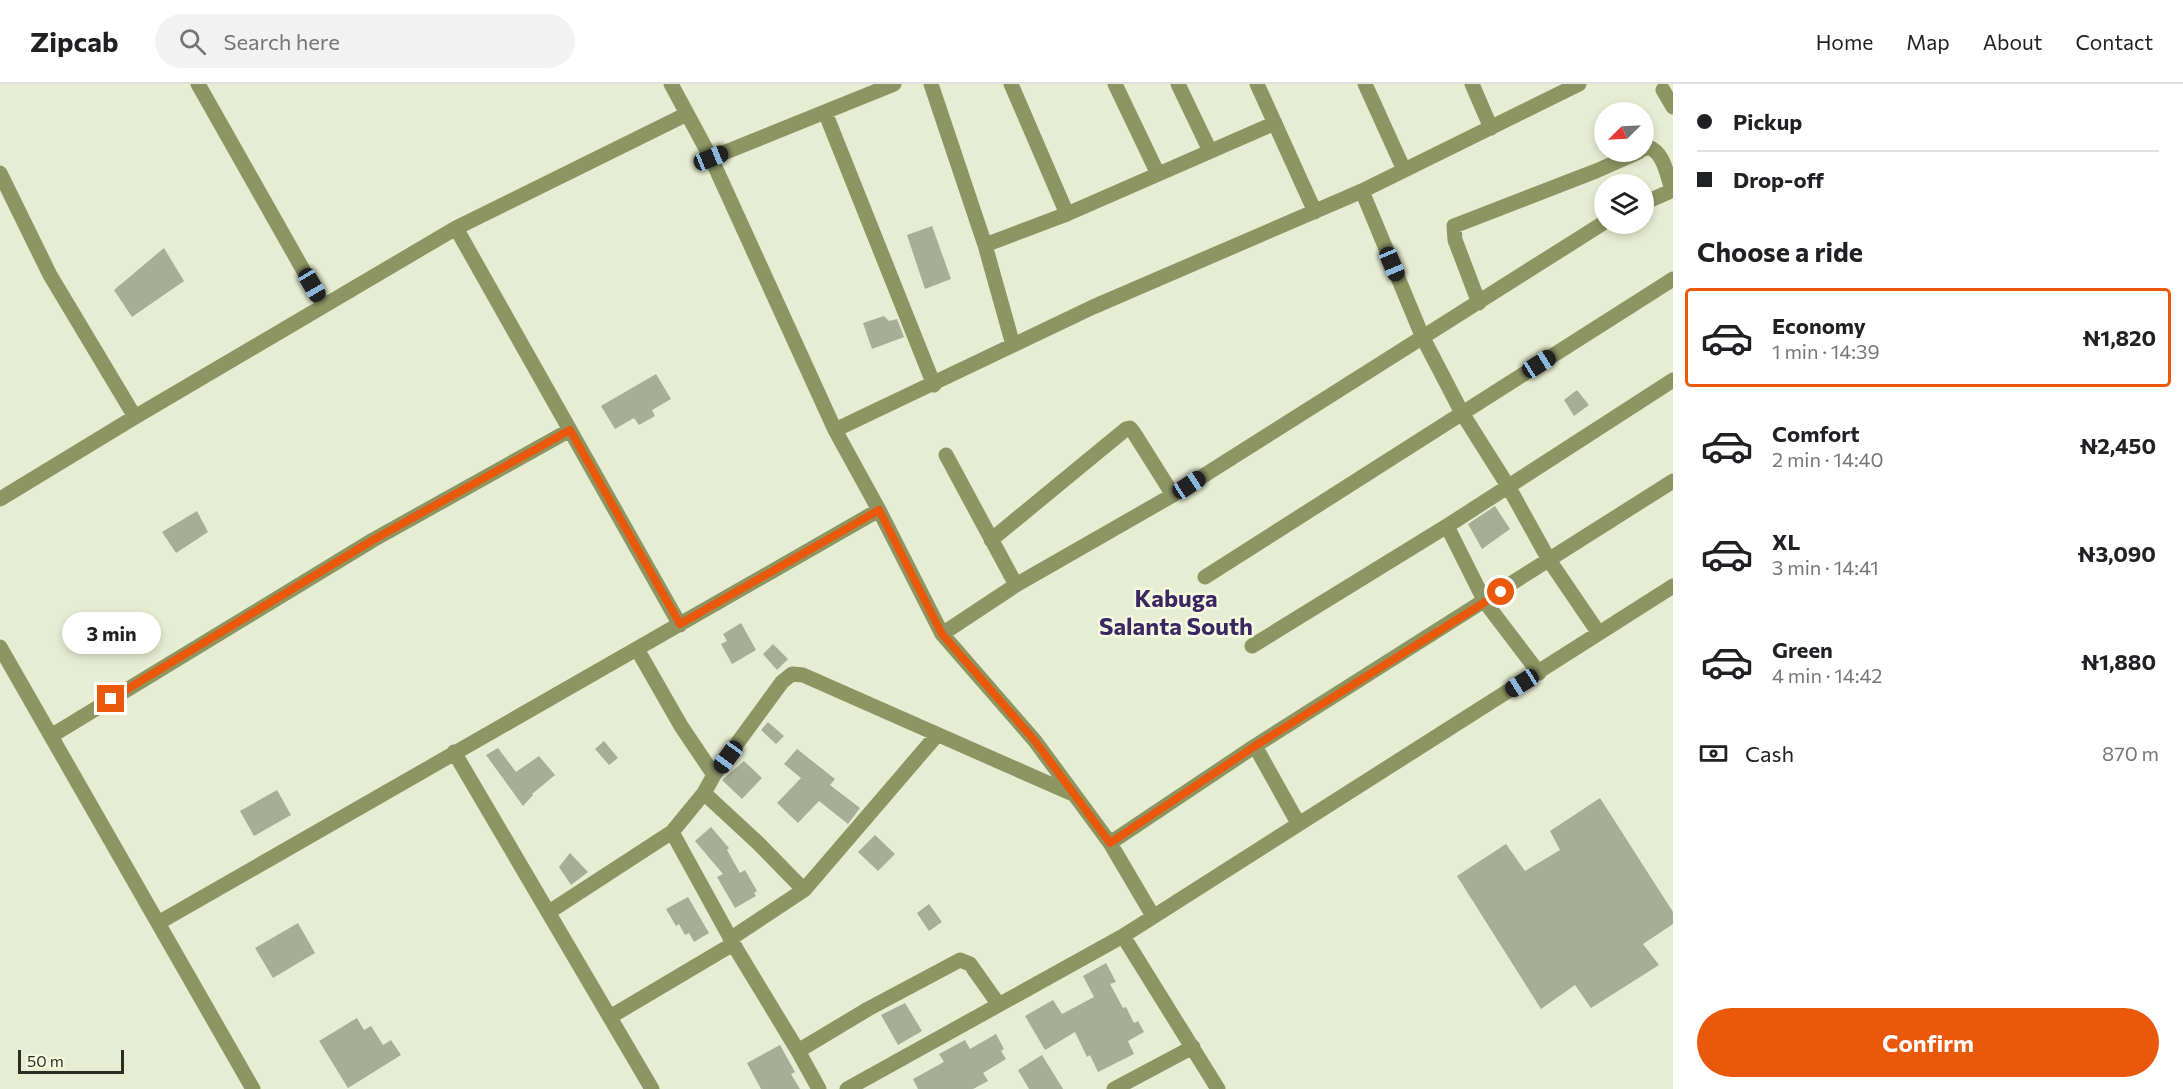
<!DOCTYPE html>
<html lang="en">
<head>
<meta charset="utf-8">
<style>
	body { margin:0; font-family:Commissioner,sans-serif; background:#f2f2f2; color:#202124; height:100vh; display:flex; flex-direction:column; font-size:22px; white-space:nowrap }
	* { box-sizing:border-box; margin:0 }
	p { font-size:20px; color:#757577 }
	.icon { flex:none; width:33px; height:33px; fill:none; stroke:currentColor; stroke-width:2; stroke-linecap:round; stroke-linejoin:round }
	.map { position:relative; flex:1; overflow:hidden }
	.panel { display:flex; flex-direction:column; background:#fff; width:510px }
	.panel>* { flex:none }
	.hud { display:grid; align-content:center; height:132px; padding:0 24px; background:#fff }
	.needle { width:39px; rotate:246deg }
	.buttons { position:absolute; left:1594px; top:18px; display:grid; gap:12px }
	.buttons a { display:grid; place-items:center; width:60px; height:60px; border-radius:50%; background:#fff; box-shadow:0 3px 9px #0003; font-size:30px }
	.scale { position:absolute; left:18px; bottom:15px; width:106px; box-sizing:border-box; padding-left:6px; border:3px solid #2c2e24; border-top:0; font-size:16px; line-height:21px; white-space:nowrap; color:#2c2e24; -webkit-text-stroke:4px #f4fadf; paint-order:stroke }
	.end { position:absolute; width:27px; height:27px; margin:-14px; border:8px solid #ea580c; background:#fff; box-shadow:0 0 0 3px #fff }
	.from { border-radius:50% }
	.bubble { position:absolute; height:42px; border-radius:21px; background:#fff; box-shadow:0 3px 9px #0003; font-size:20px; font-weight:700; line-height:42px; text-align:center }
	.car { position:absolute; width:18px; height:36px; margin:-18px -9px; border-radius:8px; box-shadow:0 0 4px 2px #0007; background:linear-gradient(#222 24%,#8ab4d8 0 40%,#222 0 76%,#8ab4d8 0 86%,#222 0) }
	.hud b { display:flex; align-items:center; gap:21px; height:57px; font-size:22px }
	.hud b+b { border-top:2px solid #e0e0e0 }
	.hud i { width:15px; height:15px; background:#202124 }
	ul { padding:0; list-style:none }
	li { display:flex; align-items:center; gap:18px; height:99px; margin:0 12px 9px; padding:0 12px; border:3px solid transparent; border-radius:6px }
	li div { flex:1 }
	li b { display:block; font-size:22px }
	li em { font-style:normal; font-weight:700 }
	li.on { border-color:#ea580c }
	li>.icon { width:54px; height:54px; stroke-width:1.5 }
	h2 { padding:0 24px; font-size:27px; line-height:72px }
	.pay { display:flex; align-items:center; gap:15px; height:66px; padding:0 24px; font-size:22px }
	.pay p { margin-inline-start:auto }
	.action { display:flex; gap:12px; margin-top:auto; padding:12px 24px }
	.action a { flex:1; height:69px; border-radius:36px; background:#ea580c; color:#fff; font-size:24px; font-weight:700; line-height:69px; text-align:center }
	header { display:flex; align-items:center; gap:36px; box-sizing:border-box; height:84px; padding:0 30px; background:#fff; border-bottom:2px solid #e0e0e0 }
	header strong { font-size:28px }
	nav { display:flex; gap:33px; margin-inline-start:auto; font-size:21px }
	.search { width:420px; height:54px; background:#f2f2f2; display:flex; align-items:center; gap:15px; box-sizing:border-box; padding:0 21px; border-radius:33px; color:#757577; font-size:22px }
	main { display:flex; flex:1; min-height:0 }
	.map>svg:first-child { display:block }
</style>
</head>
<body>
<header>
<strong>Zipcab</strong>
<div class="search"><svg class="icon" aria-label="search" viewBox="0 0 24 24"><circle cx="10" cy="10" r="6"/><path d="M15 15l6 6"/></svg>Search here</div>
<nav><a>Home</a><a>Map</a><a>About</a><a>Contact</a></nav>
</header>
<main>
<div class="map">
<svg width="1673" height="1005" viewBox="0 0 1673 1005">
	<rect width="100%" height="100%" fill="#e7edd2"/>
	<!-- building -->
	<path fill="#a8ae95" d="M932,142L951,195L925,205L907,151Z
		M164,164L184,197L132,233L114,206Z
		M884,232L889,237L897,235L904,253L872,265L863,239Z
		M656,290L671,315L652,326L655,332L639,341L634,334L615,345L601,322Z
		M1577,306L1589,321L1574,332L1564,316Z
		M1495,422L1510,445L1482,465L1468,440Z
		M197,427L208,448L176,469L162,448Z
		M741,539L756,566L732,580L721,560L727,557L723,550Z
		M773,560L788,575L777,586L763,570Z
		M768,638L784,652L776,660L761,646Z
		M604,657L618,674L609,681L595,665Z
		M498,664L516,688L539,672L555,691L532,710L533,711L523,722L486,671Z
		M797,665L835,695L830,701L860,724L848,740L819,717L798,739L777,719L801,694L784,680Z
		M744,677L762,694L742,715L722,696Z
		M277,706L291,731L254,752L240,727Z
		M1600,714L1673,828V840L1643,860L1659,881L1591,924L1575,901L1541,925L1457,792L1506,760L1525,787L1560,766L1550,747Z
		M711,743L729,764L727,766L740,789L745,786L757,807L754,809L756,812L735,824L717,793L723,790L695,757Z
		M875,751L895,770L878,787L858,768Z
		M570,769L588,788L571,801L559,783Z
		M688,813L709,849L694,858L689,849L685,851L679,840L676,842L666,825Z
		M929,820L942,838L929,847L917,829Z
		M298,839L315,869L273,894L255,864Z
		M1106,879L1116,898L1110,900L1123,924L1126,923L1134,939L1138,937L1144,948L1128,957L1134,970L1098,988L1090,971L1087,973L1075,948L1045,966L1025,932L1053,916L1062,930L1094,913L1083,892Z
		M905,919L922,947L898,961L881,931Z
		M357,934L364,946L371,942L383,961L391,956L401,971L348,1004L319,957Z
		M996,950L1004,965L1001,967L1006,975L983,989L988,997L973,1005H918L913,995L944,978L939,970L965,956L970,965Z
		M780,961L795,988L791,990L800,1005H761L747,979Z
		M1042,971L1063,1005H1029L1018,986Z"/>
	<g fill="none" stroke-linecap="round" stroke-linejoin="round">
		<!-- minor -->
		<path stroke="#8d9663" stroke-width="15" d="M198,0L323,221
			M671,0L711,74L835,346L879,426L942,550L1035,657L1110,759L1153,832
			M931,0L985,161L1013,261
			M1011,0L1067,130
			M1115,0L1158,90
			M1178,0L1210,67
			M1257,0L1315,128
			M1365,0L1404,86
			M1472,0L1491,44
			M1663,6L1673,23
			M825,28L934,301
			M1644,65L1648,63C1664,68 1667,91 1672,106
			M711,74L894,0
			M0,89L50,191L135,333
			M1362,107L1423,254L1462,329L1508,402L1549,476L1598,548
			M1644,119L1673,106
			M456,144L680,541
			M985,161L1067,130L1275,39
			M1479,219L1455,156L1454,142L1596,87L1639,68
			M835,346L1093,223L1362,107L1579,0
			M946,371L1016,501
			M0,415L135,333L456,144L687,30
			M1447,442L1485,518L1539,589
			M991,456L1126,345L1130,344L1134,349L1173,411
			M1205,493L1673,195
			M942,550L1016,501L1173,411L1605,138
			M1252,562L1447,442L1673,296
			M0,563L253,1005
			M637,565L681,642L714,691
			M51,652L373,456L570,346
			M1255,662L1298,739
			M454,668L652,1005
			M704,709L758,759L804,806
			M672,748L738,868L798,967L819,1005
			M1110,759L1255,662L1673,397
			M549,828L672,748L704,709L714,691L782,598L792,590L803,591L1075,711
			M158,839L879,426
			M1123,852L1218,1005
			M730,855L804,806L937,651
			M610,933L733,860
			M798,967L868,925L960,876L970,880L999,921
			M847,1005L1123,852L1673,502
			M1114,1005L1193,963"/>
	</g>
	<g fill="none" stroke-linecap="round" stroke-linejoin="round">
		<!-- route -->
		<path stroke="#ea580c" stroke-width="8" d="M111,615L373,456L570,346L680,540L879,426L942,550L1035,657L1110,759L1255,662L1501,508"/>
	</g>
	<g text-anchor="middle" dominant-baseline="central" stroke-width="5" stroke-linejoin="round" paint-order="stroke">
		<!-- district labels -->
		<g font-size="24" font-weight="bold" fill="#3b2661" stroke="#f4fadf">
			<text x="1176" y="513">Kabuga<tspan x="1176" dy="28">Salanta South</tspan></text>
		</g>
	</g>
</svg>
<div class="buttons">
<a><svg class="needle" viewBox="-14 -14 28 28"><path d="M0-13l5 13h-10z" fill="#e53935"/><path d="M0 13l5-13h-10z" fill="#757577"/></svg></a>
<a><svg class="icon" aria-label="layers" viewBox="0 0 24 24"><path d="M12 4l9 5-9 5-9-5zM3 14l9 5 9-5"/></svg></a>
</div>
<div class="scale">50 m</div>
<i class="end from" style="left:1501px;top:508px"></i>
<i class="end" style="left:111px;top:615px"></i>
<div class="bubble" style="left:62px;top:528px;width:99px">3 min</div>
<i class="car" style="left:711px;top:74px;rotate:68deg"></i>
<i class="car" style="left:1392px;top:180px;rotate:157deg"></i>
<i class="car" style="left:312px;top:201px;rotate:150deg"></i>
<i class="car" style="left:1539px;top:280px;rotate:58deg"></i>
<i class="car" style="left:1189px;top:401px;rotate:57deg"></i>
<i class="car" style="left:1522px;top:599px;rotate:238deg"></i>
<i class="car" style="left:728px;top:673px;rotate:216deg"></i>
</div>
<section class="panel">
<div class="hud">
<b><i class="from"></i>Pickup</b>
<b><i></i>Drop-off</b>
</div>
<h2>Choose a ride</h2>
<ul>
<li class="on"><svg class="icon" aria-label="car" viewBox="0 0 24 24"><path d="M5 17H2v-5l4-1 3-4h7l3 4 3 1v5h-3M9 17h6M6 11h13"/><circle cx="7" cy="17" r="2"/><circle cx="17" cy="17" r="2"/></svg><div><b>Economy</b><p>1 min · 14:39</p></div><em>₦1,820</em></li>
<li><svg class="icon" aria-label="car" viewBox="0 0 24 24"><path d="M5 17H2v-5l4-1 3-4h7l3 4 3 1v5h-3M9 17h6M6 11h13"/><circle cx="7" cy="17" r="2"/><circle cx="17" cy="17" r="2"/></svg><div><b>Comfort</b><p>2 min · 14:40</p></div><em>₦2,450</em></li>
<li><svg class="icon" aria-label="car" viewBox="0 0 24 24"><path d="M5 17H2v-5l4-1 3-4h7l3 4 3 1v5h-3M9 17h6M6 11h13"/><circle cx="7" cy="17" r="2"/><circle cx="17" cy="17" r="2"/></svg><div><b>XL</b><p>3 min · 14:41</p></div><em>₦3,090</em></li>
<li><svg class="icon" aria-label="car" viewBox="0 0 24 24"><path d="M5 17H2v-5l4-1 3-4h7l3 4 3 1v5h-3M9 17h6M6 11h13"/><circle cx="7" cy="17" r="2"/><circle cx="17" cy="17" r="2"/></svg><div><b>Green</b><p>4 min · 14:42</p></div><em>₦1,880</em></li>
</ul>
<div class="pay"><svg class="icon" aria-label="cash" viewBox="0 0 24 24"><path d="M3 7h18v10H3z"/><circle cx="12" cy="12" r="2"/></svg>Cash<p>870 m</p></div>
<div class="action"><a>Confirm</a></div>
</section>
</main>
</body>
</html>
